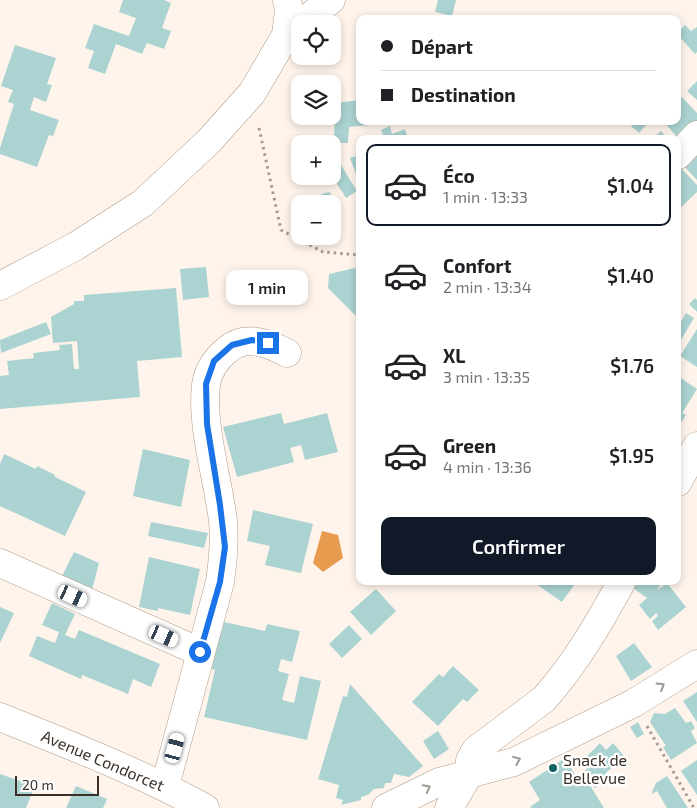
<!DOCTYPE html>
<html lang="fr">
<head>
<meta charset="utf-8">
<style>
	body { margin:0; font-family:"Exo 2",sans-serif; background:#f6f6f6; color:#202124; height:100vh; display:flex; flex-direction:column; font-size:19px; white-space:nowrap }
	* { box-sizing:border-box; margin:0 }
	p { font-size:16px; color:#757577 }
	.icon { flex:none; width:28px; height:28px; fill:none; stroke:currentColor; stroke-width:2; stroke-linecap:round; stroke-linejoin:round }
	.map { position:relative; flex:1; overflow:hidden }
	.sheet { position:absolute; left:356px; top:135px; width:325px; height:450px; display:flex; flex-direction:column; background:#fff; border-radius:10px; box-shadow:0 2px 8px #0003 }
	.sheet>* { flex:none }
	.hud { position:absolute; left:356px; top:15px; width:325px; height:110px; border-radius:10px; box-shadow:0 2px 8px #0003; display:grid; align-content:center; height:110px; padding:0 25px; background:#fff }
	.buttons { position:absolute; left:291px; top:15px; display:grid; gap:10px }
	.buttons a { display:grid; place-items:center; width:50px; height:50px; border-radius:10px; background:#fff; box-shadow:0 2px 8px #0003; font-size:25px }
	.scale { position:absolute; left:15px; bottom:12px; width:84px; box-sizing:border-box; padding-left:5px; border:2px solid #3a3027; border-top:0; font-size:14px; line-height:18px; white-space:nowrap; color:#3a3027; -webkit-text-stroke:4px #fff; paint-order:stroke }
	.end { position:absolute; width:22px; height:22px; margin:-11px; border:6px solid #1a73e8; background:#fff; box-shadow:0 0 0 2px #fff }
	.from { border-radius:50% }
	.bubble { position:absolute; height:35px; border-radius:10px; background:#fff; box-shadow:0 2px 8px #0003; font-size:16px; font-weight:600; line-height:35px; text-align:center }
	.car { position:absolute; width:15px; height:30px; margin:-15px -8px; border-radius:6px; box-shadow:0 0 4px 1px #0007; background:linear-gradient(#fff 24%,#345 0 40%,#fff 0 76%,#345 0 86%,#fff 0) }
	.hud b { display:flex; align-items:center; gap:18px; height:48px; font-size:19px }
	.hud b+b { border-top:1px solid #e0e0e0 }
	.hud i { width:12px; height:12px; background:#202124 }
	ul { padding:9px 0 0; list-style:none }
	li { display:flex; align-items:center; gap:15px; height:82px; margin:0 10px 8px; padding:0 15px; border:2px solid transparent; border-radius:10px }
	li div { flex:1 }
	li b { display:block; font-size:19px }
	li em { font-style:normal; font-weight:600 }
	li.selected { border-color:#111827 }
	li>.icon { width:45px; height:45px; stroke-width:1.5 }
	.cta { display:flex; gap:10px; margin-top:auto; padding:10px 25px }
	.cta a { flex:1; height:58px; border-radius:10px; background:#111827; color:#fff; font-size:20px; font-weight:600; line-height:58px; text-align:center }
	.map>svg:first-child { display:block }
</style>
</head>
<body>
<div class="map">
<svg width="697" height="808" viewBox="0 0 697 808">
	<rect width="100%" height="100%" fill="#fff4eb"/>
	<!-- water -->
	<path fill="#e69b4e" d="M322,531L338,535L343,558L323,572L313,563Z"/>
	<!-- building -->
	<path fill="#abd3d1" d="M123,0H164L171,3L162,28L171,31L164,49L147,43L142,54L116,44L105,74L88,68L94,51L85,48L94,24L129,36L136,18L119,12Z
		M438,0H456L452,16L435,12Z
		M685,25L691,31L697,27V52L695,54L678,35V32Z
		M15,45L56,58L47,84L52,85L46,102L34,97L30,110L59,120L53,136L49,135L37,167L0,154V148L14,104L8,102L13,90L1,86Z
		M697,81V100L687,91Z
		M682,97L697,113V122L678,138L663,121H678V101Z
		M360,100V121H370V125L349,127L348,143H334L335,103Z
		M636,121H645L647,124L639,133L631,126Z
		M390,126L392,134L405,129L408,139H385L381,130Z
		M661,131L668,139H652Z
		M697,153V180L683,165Z
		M360,155V185L350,158Z
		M338,160L357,191L346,198L332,176V163Z
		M681,168L697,185V192L678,210V187L681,183L678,179V171Z
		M330,192L333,204H312L323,200L321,194Z
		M332,205L341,233L332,235Z
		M307,236H327V237L308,242Z
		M206,267L209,297L183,300L180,269Z
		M359,267L360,317L358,318L328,288L329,274Z
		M176,288L182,357L137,361L140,397L0,409V376L9,375L7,361L34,358L33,353L60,350L59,345L72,344L74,369H79L77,341L53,343L51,317L74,304V301H84V295Z
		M695,298L697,300V312L689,304Z
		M686,313L694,318L678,345V327Z
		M46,322L51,334L1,353L0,340Z
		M697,329V367L680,356Z
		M678,376L697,389L682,413L686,415L678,427Z
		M281,413L284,424L327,413L338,452L305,460L301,445L290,448L294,462L237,477L223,427Z
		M143,449L190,460L181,507L133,496Z
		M4,454L36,469L37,466L55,475V477L86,492L65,536L0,506V464Z
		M253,510L313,524L301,573L265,565L270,546L247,541Z
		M151,522L208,533L204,548L148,536Z
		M74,552L99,563L92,590L62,576Z
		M149,557L200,569L190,615L158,608V611L139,607Z
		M532,581H577L562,602Z
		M638,581H658L661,584L657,590L667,583L686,607L658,630L652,621L658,616L656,613L650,619L639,605L647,598L633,588Z
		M376,589L396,611L371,635L350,612Z
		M52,603L75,614L65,635L75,639L79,630L160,664L151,687L133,679L128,694L82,675L81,679L29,656L37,636L55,643L59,632L42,625Z
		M0,607L14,613L0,643Z
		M224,622L265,631L267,624L300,631L292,662L281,659L278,671L289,674L282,700L294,703L300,676L321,681L307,740L204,717L215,670L211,669L214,656L213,655L219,631H222Z
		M349,625L362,639L342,658L329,644Z
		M634,643L652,667L631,681L616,656Z
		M453,666L479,690L467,702L463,699L438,726L412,702L439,674L443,677Z
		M350,684L423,766L409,777L394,774L391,783H385L384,788L374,789L368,795L361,797V800L341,805L343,800L336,798L339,785L318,779L343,696L347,697Z
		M697,692V722L683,701Z
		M675,708L686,723L691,721L695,728L691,731L697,743L671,760L663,747L666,746L650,722L654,713L665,714Z
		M638,722L644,734L637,738L630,727Z
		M438,731L449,749L434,759L423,741Z
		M600,743L606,750L613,743L624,756L605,774L607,777L595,788L583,772L593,763L587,756Z
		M565,758L577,778L583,774L604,808H531L530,807L540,800L529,782Z
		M697,760V795L681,771Z
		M0,774L35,786L26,808H0Z
		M667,776L671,782L688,808H667L657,791L652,794V792L656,783Z
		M76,786L107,799L103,808H66Z"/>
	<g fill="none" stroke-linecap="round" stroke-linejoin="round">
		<!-- minor casing -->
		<g stroke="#b29a84" stroke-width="29">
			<path id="minor" d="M300,24L331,0
				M678,155L697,135
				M0,286L76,246L143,203L209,141L252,93L286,35L289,10L287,0
				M678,482L697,446
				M0,563L200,652
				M470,772V760L476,750L544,699C576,663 599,623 622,581
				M165,786L220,582C223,561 225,542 223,521C218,479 201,426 206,385C208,370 216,359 227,350C245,334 268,343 287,353"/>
		</g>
		<!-- major casing -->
		<g stroke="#b29a84" stroke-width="29">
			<path id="major" d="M0,717C70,745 139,772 205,808
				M386,808L439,782L514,762L634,703L697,664
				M449,808L470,772"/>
		</g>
		<!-- path -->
		<path stroke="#a59b92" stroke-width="3" stroke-dasharray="2.5 4" stroke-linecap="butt" d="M259,128L281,230L323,252L360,255
			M647,726L694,808"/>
		<!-- minor -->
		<use href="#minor" stroke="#fff" stroke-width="28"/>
		<!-- major -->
		<use href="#major" stroke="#fff" stroke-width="28"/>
	</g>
	<!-- one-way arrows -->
	<defs><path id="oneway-chevron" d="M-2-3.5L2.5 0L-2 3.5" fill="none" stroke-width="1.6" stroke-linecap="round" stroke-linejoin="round" transform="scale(1.25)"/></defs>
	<g stroke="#9c9893">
		<use href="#oneway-chevron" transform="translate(661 686) rotate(-32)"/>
		<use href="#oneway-chevron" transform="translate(517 760) rotate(-22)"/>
		<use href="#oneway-chevron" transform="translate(427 788) rotate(-27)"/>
	</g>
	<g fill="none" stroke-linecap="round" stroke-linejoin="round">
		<!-- route -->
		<path stroke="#1a73e8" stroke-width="6" d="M200,652L220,582L225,547L220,505L207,424L206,384L214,361L232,345L252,340L268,343"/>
	</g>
	<!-- markers -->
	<circle fill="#116260" stroke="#fff" stroke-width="2" cx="553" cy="768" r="5"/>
	<g text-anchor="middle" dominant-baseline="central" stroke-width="4.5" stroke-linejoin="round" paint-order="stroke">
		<!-- poi labels -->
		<g font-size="16" fill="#3a3027" stroke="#fff" text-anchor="start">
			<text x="563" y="759">Snack de<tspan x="563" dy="18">Bellevue</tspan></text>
		</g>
		<!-- street labels -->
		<g font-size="16" fill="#3a3027" stroke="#fff">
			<text transform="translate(103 760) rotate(23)">Avenue Condorcet</text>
		</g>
	</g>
</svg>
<div class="buttons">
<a><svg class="icon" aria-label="locate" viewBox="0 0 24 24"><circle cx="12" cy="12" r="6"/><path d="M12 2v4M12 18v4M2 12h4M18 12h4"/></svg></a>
<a><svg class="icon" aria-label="layers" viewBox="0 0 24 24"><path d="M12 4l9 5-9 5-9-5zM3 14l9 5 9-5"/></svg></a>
<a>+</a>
<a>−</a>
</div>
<div class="scale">20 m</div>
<i class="end from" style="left:200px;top:652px"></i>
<i class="end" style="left:268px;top:343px"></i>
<div class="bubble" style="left:226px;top:270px;width:82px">1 min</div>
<i class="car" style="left:73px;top:596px;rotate:114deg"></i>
<i class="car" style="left:164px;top:636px;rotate:114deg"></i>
<i class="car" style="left:175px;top:748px;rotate:15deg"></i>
<div class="hud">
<b><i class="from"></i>Départ</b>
<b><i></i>Destination</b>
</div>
<section class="sheet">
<ul>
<li class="selected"><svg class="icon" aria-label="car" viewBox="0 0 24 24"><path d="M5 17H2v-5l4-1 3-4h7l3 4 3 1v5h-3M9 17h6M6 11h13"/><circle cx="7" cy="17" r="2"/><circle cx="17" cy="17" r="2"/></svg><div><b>Éco</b><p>1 min · 13:33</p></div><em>$1.04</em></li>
<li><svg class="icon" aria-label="car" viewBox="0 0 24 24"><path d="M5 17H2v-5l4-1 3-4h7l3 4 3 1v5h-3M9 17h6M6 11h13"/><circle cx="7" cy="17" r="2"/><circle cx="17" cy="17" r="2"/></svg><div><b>Confort</b><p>2 min · 13:34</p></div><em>$1.40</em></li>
<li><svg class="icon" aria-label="car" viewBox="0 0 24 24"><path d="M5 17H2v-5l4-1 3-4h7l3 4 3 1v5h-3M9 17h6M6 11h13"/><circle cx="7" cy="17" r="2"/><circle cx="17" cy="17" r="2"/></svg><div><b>XL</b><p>3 min · 13:35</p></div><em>$1.76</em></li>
<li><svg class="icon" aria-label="car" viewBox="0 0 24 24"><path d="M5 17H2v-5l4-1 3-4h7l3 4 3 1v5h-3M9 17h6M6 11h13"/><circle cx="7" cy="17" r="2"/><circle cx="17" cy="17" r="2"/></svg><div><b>Green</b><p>4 min · 13:36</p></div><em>$1.95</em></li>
</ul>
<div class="cta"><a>Confirmer</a></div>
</section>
</div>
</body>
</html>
